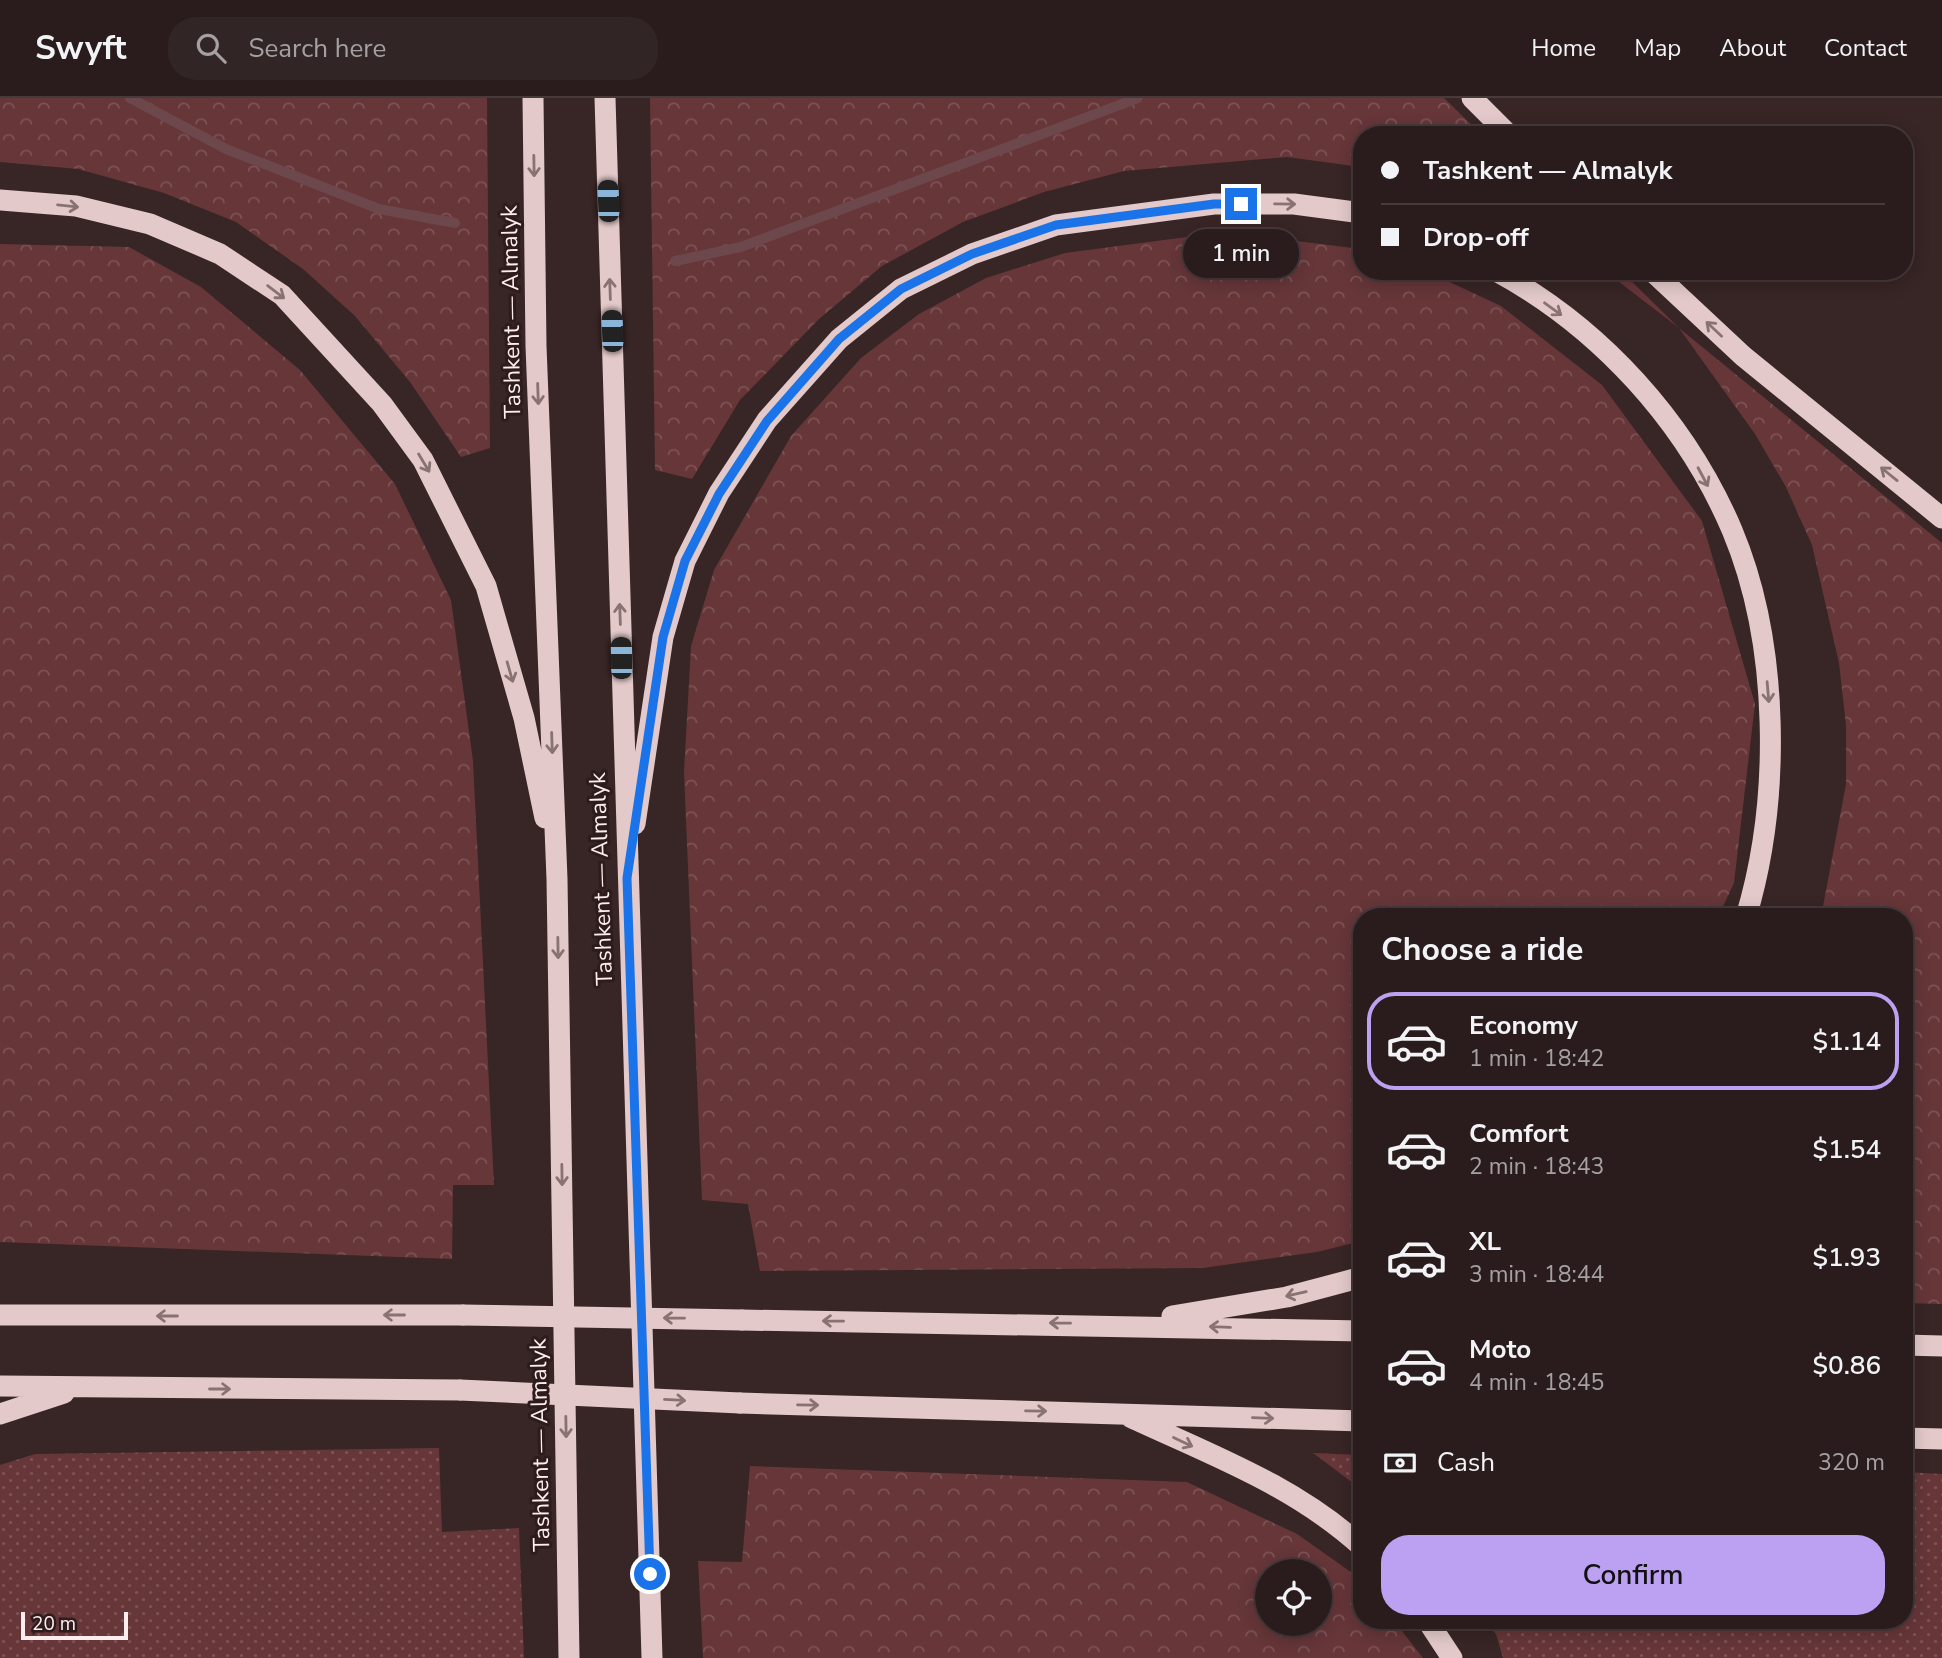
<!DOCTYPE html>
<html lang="en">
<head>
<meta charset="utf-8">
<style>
	body { margin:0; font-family:"Nunito Sans",sans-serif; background:#322525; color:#f1f3f6; height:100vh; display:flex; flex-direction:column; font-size:26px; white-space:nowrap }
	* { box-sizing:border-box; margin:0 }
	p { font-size:23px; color:#a5a1a3 }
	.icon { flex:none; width:38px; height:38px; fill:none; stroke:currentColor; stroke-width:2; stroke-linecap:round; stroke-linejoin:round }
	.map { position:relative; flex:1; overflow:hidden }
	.sheet { position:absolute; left:1353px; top:810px; width:560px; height:721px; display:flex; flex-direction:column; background:#2a1c1c; border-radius:28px; box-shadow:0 4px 18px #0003,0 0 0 2px #463a3b }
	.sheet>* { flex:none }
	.top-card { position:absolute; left:1353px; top:28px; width:560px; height:154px; border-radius:28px; box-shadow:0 4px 18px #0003,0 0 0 2px #463a3b; display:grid; align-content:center; height:154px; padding:0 28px; background:#2a1c1c }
	.tools { position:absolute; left:1255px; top:1461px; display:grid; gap:14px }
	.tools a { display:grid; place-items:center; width:77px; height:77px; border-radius:50%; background:#2a1c1c; box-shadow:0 4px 18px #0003,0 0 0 2px #463a3b; font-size:35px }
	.scale { position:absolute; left:21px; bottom:18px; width:107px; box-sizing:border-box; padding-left:7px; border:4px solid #fceeee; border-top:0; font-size:19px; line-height:24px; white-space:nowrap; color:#fceeee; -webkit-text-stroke:5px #2e1b1c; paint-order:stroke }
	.end { position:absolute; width:32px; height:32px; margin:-16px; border:9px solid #1a73e8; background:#fff; box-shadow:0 0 0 4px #fff }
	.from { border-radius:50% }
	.bubble { position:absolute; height:49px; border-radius:24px; background:#2a1c1c; box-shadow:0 4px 18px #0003,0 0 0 2px #463a3b; font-size:23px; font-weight:600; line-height:49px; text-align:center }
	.car { position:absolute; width:21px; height:42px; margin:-21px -10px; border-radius:9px; box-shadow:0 0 5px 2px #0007; background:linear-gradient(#222 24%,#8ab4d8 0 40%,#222 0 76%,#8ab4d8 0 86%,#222 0) }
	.top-card b { display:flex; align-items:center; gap:24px; height:66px; font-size:26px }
	.top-card b+b { border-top:2px solid #463a3b }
	.top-card i { width:18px; height:18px; background:#f1f3f6 }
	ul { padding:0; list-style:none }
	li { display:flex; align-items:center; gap:21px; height:98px; margin:0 14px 10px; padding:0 14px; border:4px solid transparent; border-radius:28px }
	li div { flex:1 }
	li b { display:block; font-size:26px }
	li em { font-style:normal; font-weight:600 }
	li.current { border-color:#bca0f2 }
	li>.icon { width:63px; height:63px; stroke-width:1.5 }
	h2 { padding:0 28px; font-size:32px; line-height:84px }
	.pay { display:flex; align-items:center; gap:18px; height:77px; padding:0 28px; font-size:26px }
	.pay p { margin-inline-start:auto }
	.cta { display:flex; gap:14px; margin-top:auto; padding:14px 28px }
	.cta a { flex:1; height:80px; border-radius:28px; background:#bca0f2; color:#111; font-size:28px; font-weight:600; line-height:80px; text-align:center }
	header { display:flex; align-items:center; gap:42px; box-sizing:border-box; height:98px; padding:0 35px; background:#2a1c1c; border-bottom:2px solid #463a3b }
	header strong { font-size:33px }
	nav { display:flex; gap:38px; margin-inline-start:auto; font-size:24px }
	.search { width:490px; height:63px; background:#322525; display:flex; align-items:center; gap:18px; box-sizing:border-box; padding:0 24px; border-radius:28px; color:#a5a1a3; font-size:26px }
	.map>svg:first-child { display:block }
</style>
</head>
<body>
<header>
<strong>Swyft</strong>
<div class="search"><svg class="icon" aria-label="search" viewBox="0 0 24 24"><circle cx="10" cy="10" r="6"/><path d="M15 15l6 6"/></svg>Search here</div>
<nav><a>Home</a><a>Map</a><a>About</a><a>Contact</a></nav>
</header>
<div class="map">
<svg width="1942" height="1560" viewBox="0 0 1942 1560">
	<defs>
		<pattern id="grass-dots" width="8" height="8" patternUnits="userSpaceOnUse" patternTransform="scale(1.75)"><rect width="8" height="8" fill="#663639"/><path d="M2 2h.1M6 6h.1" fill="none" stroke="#7d5356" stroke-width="1.8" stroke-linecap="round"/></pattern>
		<pattern id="forest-crowns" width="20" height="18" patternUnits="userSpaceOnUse" patternTransform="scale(1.75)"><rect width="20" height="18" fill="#663639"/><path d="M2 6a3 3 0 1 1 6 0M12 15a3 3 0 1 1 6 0" fill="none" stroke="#7d5356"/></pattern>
	</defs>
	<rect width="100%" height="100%" fill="#382525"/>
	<!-- grass -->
	<path fill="url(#grass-dots)" d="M439,1350L442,1434L519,1430L524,1560H0V1367L35,1356Z
		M1313,1355L1361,1357V1391Z
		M1904,1374L1942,1376V1560H1503L1496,1536L1485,1523L1904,1522Z"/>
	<!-- forest -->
	<path fill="url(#forest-crowns)" fill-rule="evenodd" d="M0,0H487L490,350L461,359L410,284L355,218L303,171L236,124L164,95L78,71L0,64Z
		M650,0H1444L1482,37H1362L1361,69L1287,59L1124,73L1044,94L963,124L882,168L819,221L740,302L692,381L655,372Z
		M1225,134L1361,151L1362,173H1426L1501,208L1602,287L1702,423L1755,606L1734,785L1718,819H1362L1361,1143L1317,1154L1203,1170L760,1173L748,1106L702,1102L684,674L691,548L714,472L791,338L861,260L919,216L986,180L1065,155Z
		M0,146L129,149L201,189L300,272L395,386L451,502L473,663L494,1087H453L452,1161L0,1144Z
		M1605,173H1621L1679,230L1942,445V1206L1904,1205V819H1821L1846,686V627L1839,565L1812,447L1786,389L1755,336L1679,230Z
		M750,1368L1187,1384L1297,1436L1355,1477L1361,1485L1362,1522L1394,1523L1423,1560H703L698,1463L742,1464ZM1267,1474H1320V1526H1267Z"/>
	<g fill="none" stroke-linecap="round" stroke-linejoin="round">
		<!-- stream -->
		<path stroke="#6c474c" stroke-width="10" d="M130,0L226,51L379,111L455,125
			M675,163L741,149L1138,0"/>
		<!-- highway -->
		<path stroke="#e3c9c9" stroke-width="21" d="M533,0L536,248L557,781L569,1560
			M605,0L652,1560
			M1472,0L1509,37
			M0,102L76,108L150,126L220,156L282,197L382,306L423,362L486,488L524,620L545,720
			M1496,173C1600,229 1686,324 1732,432C1780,546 1781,702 1746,819
			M1652,173L1743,258L1942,420
			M635,726L663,539L685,463L719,395L767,322L839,241L901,191L972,156L1056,127L1214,106H1294L1362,115
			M0,1217H463
			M1172,1218L1287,1199L1362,1179
			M742,1222L1362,1233
			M1904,1247L1942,1248
			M0,1288L460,1292
			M740,1305L1362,1323
			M0,1316L64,1295
			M1130,1319C1211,1357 1294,1387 1362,1449
			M1904,1340L1942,1341
			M1427,1522L1452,1560"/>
		<!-- highway-bridge -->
		<path stroke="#e3c9c9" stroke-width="21" d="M463,1217L742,1222
			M460,1292L740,1305"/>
	</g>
	<!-- one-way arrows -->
	<defs><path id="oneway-shaft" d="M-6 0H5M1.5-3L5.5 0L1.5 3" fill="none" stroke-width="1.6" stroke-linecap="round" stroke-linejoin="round" transform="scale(1.75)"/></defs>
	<g stroke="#887272">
		<use href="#oneway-shaft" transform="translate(534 68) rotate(89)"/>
		<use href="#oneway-shaft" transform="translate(1285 106) rotate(1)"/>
		<use href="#oneway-shaft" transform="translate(68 108) rotate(6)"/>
		<use href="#oneway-shaft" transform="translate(610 191) rotate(-92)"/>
		<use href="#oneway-shaft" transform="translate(276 194) rotate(37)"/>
		<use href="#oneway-shaft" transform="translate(1553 211) rotate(36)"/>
		<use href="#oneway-shaft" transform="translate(1714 231) rotate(-137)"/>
		<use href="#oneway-shaft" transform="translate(538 296) rotate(88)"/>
		<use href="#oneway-shaft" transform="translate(424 365) rotate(59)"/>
		<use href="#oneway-shaft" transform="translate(1889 376) rotate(-141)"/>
		<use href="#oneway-shaft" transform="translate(1703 379) rotate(62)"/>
		<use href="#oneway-shaft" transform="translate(620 516) rotate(-92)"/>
		<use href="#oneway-shaft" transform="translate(510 574) rotate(74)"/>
		<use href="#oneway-shaft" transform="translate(1768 594) rotate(85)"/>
		<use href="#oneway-shaft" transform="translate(552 645) rotate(88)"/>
		<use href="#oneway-shaft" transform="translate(558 850) rotate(89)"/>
		<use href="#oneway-shaft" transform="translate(562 1077) rotate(89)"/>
		<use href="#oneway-shaft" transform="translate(1296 1196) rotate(167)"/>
		<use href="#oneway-shaft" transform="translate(394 1217) rotate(180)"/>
		<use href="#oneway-shaft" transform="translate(167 1218) rotate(180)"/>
		<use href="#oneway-shaft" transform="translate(674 1220) rotate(-179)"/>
		<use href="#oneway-shaft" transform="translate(833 1223) rotate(-179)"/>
		<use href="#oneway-shaft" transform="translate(1060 1225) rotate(-179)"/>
		<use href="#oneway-shaft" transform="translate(1220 1229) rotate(-178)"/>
		<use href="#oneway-shaft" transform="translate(220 1291)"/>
		<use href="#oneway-shaft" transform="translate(675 1302) rotate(3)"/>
		<use href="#oneway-shaft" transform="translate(808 1307) rotate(1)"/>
		<use href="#oneway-shaft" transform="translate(1036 1313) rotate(1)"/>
		<use href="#oneway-shaft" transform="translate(1263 1320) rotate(2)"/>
		<use href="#oneway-shaft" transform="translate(566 1329) rotate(89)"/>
		<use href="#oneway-shaft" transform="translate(1183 1344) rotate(25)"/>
	</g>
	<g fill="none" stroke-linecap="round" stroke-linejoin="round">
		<!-- route -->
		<path stroke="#1a73e8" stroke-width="9" d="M650,1476L627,780L663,539L685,463L719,396L767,323L839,241L901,191L972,156L1056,127L1214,106H1241"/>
	</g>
	<g text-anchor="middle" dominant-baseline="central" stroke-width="6" stroke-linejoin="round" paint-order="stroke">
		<!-- street labels -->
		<g font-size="23" fill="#fceeee" stroke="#2e1b1c">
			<text transform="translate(511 214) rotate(-91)">Tashkent — Almalyk</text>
			<text transform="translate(601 781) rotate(-92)">Tashkent — Almalyk</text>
			<text transform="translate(540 1347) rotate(-91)">Tashkent — Almalyk</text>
		</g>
	</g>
</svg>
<div class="tools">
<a><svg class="icon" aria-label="locate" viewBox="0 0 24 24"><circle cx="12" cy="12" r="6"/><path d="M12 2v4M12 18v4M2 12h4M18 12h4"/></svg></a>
</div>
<div class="scale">20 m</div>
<i class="end from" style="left:650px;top:1476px"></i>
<i class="end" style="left:1241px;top:106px"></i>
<div class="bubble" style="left:1183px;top:131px;width:116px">1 min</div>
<i class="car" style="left:608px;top:103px;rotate:358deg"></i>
<i class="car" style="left:612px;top:233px;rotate:358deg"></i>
<i class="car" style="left:621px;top:560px;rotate:359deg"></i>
<div class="top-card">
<b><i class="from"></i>Tashkent — Almalyk</b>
<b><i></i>Drop-off</b>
</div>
<section class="sheet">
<h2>Choose a ride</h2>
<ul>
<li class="current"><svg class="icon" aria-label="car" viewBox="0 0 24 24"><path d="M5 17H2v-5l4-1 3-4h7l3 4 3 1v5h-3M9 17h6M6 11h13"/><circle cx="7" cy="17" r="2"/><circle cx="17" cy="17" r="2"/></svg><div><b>Economy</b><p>1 min · 18:42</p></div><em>$1.14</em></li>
<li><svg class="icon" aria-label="car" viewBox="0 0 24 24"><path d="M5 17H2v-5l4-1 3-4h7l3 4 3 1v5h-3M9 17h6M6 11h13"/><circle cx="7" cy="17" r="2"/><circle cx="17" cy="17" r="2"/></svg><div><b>Comfort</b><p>2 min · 18:43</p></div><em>$1.54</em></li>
<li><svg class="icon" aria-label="car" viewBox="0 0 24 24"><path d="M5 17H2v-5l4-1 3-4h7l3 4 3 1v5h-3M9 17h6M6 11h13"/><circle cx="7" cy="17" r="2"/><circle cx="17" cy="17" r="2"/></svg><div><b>XL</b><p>3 min · 18:44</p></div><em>$1.93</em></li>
<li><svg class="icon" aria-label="car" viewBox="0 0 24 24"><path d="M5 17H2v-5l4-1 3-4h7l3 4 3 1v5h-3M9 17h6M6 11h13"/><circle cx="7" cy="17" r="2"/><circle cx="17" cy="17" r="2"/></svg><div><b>Moto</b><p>4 min · 18:45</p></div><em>$0.86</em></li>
</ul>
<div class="pay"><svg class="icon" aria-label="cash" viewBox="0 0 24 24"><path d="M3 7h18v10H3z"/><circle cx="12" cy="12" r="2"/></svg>Cash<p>320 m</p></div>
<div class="cta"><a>Confirm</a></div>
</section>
</div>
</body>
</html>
